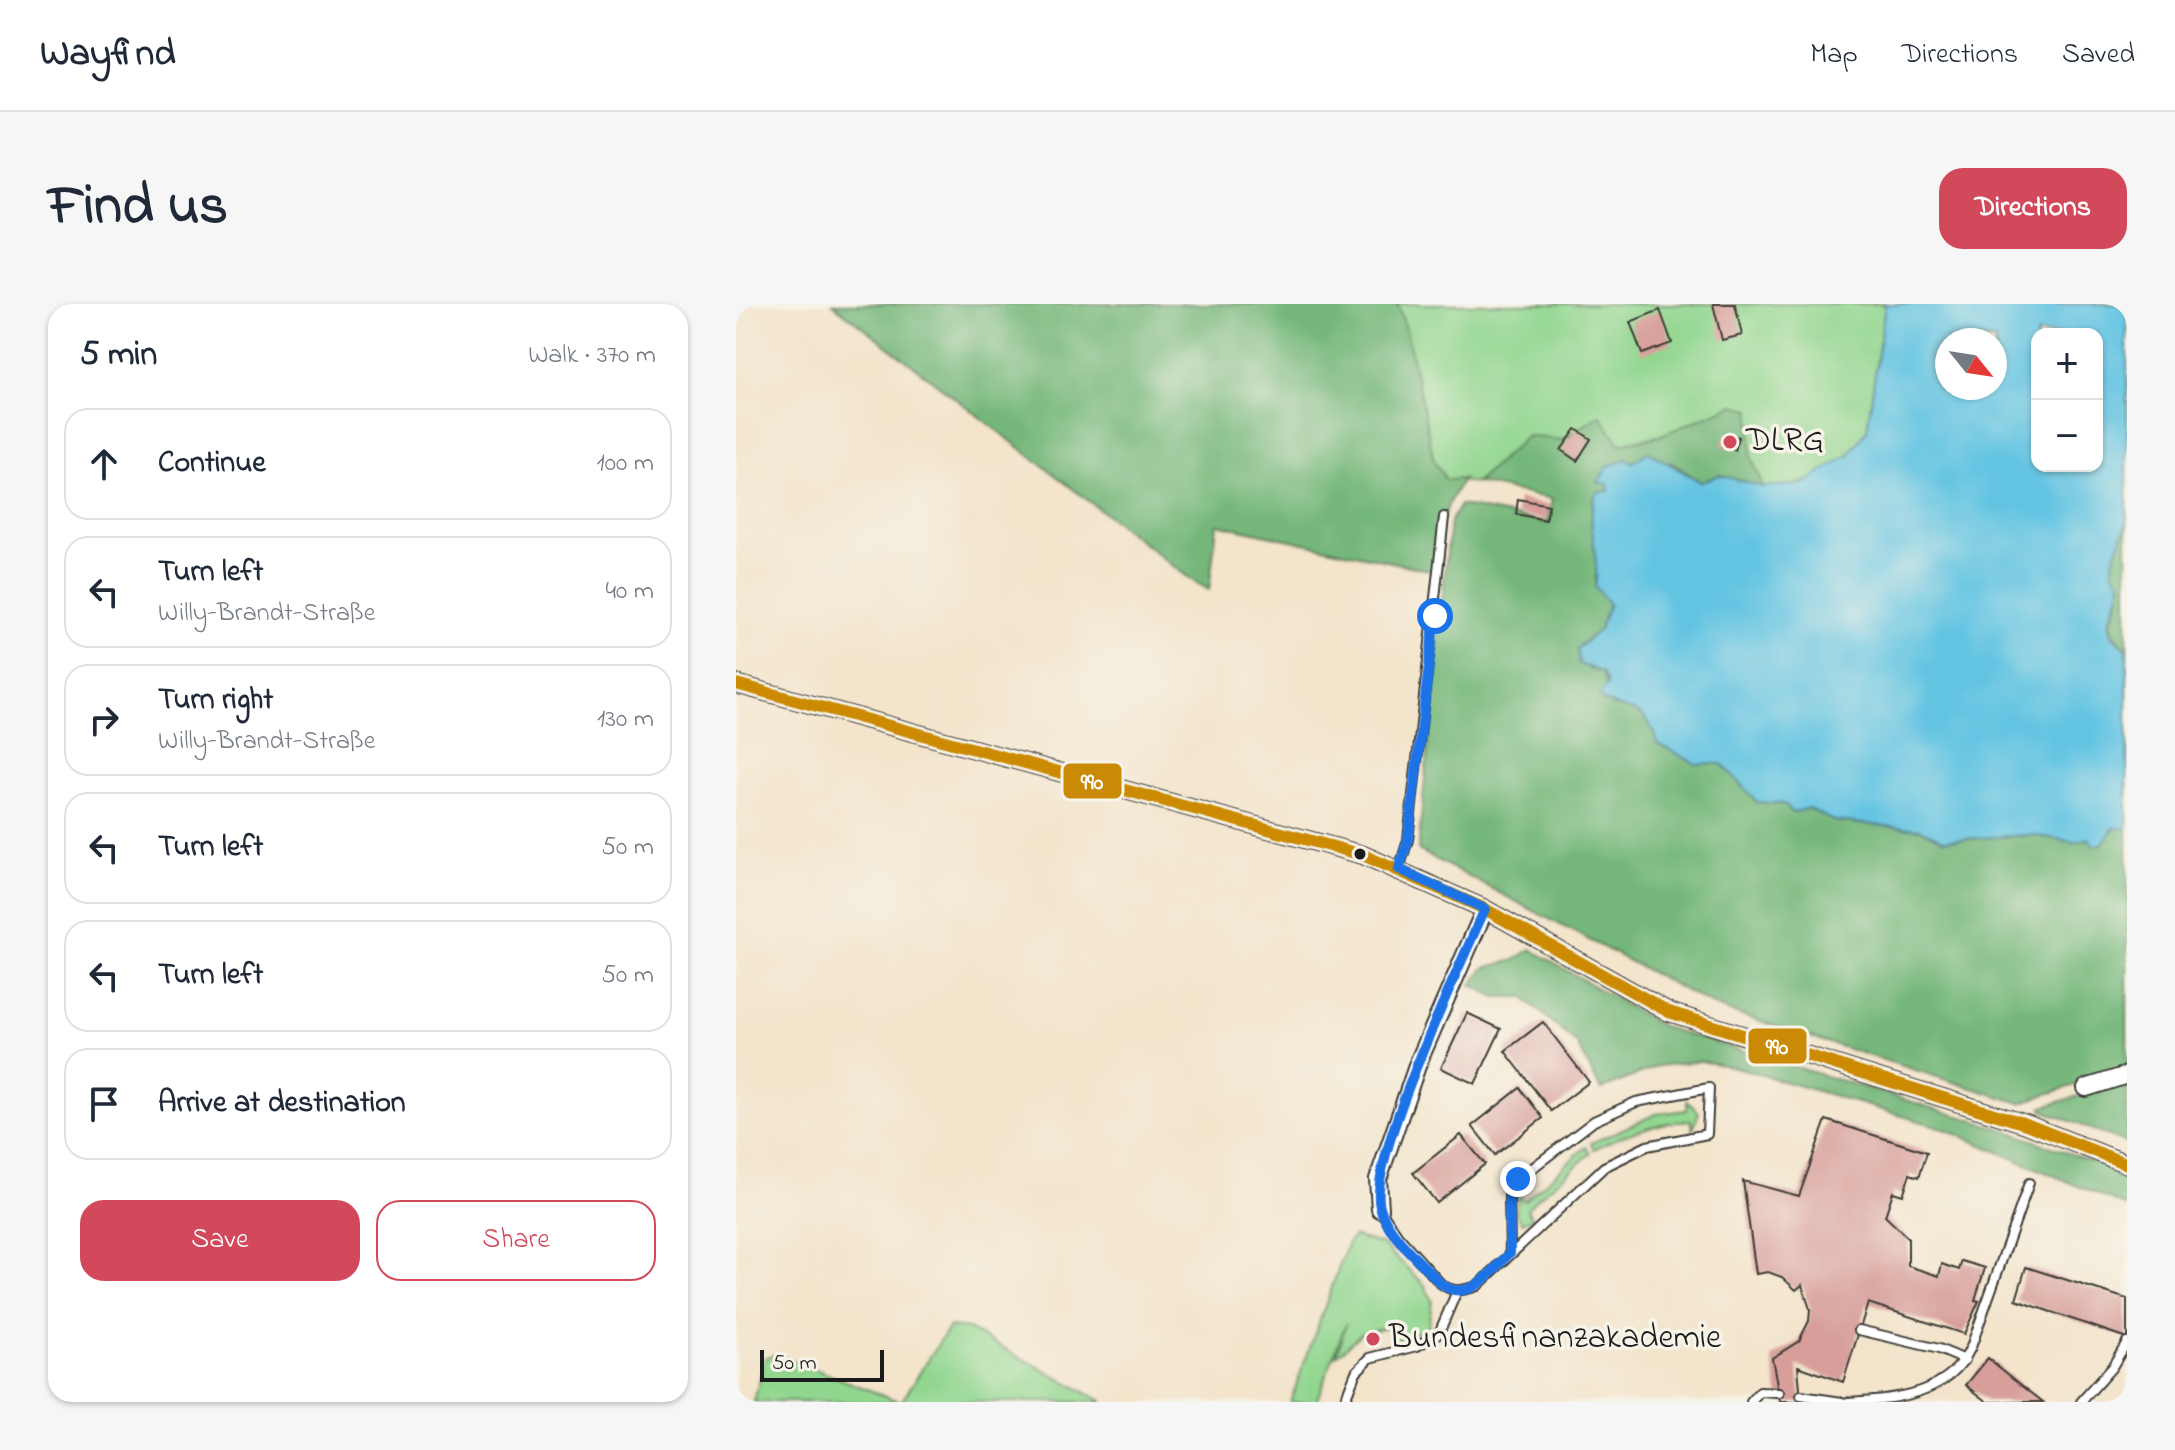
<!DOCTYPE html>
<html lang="en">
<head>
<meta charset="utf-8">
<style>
	body { margin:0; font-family:"Indie Flower",sans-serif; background:#f6f6f7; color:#1f2937 }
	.controls { position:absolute; right:24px; top:24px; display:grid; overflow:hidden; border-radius:16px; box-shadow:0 2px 6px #0004 }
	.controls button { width:72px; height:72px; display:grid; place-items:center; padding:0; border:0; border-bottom:2px solid #e0e1e3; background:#fff; color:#1f2937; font:40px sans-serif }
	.compass { position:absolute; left:1199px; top:24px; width:72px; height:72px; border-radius:50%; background:#fff; box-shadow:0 2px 6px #0004; rotate:120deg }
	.scale { position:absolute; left:24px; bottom:20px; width:124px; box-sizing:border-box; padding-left:8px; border:4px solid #1c1c1c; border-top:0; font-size:22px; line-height:28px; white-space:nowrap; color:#1c1c1c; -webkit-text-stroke:6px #f7f3e8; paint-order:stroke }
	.stop { position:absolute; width:24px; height:24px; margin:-18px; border:6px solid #1a73e8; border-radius:50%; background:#fff }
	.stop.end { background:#1a73e8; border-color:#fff; box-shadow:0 2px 8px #0008 }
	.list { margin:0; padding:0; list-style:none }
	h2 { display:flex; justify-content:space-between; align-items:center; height:104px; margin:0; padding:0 32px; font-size:34px }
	h2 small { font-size:26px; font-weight:400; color:#747a83 }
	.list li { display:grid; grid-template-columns:52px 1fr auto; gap:24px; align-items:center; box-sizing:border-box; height:112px; margin:0 16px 16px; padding:0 16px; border:2px solid #e0e1e3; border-radius:24px }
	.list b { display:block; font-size:30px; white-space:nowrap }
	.list p { margin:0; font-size:26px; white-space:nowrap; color:#747a83 }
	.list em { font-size:26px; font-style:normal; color:#747a83 }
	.actions { display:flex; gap:16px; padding:24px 32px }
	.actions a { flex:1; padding:18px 0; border:2px solid #d1495b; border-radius:24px; text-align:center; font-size:28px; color:#d1495b }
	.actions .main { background:#d1495b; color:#fff }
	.icon { flex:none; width:44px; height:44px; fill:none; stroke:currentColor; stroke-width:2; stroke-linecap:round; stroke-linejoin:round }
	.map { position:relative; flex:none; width:1391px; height:1098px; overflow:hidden; border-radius:24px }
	header { display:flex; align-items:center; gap:48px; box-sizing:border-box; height:112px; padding:0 40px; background:#fff; border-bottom:2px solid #e0e1e3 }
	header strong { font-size:38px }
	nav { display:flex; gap:44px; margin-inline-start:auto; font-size:28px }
	.intro { display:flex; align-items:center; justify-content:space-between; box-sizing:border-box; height:192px; padding:0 48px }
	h1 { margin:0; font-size:56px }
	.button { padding:20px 36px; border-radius:24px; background:#d1495b; color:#fff; font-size:28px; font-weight:700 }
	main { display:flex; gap:48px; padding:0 48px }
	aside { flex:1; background:#fff; border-radius:24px; box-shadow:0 2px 6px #0004 }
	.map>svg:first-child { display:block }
	.green { fill:#91d68f; stroke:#567956; stroke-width:2 }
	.forest { fill:#74b77a; stroke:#486a4b; stroke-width:2 }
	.water { fill:#64c4e2; stroke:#40707f; stroke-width:2; fill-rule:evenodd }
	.building { fill:#d79e9a }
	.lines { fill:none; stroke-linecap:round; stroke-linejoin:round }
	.lane-casing { stroke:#3c3a36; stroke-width:12 }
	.street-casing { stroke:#3c3a36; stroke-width:20 }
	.lane { stroke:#fff; stroke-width:8 }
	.street { stroke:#fff; stroke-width:16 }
	.bus-1-casing { stroke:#f7f3e8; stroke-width:18 }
	.bus-1 { stroke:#cb8a06; stroke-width:12 }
	.route { stroke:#1a73e8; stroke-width:10 }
	.poi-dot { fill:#d1495b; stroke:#f7f3e8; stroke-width:3 }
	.bus-dot { fill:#1c1c1c; stroke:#f7f3e8; stroke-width:3 }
	.labels { text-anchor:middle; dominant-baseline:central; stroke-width:7; stroke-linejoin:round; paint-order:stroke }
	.poi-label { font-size:34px; fill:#1c1c1c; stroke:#f7f3e8; text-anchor:start }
	.line-badge { stroke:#f7f3e8; stroke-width:3 }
	.badge-label { font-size:22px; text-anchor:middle; font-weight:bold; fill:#fff }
</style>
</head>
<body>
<header>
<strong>Wayfind</strong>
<nav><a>Map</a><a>Directions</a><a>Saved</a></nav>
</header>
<div class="intro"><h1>Find us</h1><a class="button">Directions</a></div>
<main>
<aside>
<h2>5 min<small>Walk · 370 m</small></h2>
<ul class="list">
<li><svg class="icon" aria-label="ahead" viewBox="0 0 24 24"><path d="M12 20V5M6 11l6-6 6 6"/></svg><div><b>Continue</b></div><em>100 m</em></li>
<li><svg class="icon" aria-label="left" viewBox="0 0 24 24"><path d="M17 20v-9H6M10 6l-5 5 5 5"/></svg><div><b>Turn left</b><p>Willy-Brandt-Straße</p></div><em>40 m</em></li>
<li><svg class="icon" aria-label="right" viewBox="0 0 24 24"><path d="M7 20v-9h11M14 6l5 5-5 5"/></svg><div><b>Turn right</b><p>Willy-Brandt-Straße</p></div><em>130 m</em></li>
<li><svg class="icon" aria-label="left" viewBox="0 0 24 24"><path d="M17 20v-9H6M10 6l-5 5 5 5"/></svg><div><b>Turn left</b></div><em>50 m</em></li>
<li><svg class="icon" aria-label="left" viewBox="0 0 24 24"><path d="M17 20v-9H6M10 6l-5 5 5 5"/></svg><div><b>Turn left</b></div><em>50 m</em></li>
<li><svg class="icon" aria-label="arrive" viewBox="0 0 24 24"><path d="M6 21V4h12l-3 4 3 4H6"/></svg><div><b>Arrive at destination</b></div></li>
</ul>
<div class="actions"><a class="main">Save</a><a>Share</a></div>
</aside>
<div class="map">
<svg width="1391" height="1098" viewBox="0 0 1391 1098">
	<rect width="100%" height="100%" fill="#f7f3e8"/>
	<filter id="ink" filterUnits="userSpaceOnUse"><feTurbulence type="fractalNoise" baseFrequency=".0125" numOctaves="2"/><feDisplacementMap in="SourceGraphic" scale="16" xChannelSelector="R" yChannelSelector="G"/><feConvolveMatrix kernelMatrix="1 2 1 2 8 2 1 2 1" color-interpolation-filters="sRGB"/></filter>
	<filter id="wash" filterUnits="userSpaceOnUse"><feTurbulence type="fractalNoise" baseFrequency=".006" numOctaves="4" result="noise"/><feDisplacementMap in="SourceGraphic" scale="32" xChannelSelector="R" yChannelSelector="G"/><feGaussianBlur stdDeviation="1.8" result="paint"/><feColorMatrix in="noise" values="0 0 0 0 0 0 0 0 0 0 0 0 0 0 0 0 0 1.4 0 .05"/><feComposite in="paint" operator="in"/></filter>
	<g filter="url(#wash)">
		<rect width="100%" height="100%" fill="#f3e4cb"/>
		<path class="green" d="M661,0H1149L1131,126C1113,161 1067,187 1027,183L1015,152V105L998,102L923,132L884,140L864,112L826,136L791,132L740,179L710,176L698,157L670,25Z
			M951,797L963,808L957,826L955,816C919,819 890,829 858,845L855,839L920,810L951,806Z
			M850,843L855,849L799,896L791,905L797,914L786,918L780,909L782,892L789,896Z
			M618,932L647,941L689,981L696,997L692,1023L657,1038L651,1023L625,1029L600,1052L610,1019L580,1098H554L612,939Z
			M213,1023L232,1025L367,1098H18L29,1054L39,1050L165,1098Z"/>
		<path class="forest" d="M97,0H661L670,25L698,157L710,176L727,175C706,205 701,231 697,267L481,220L473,286L454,275Z
			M998,101L1015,105V152L1027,183L983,171L965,178L936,159L897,158L890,155L872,180L873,188L869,189L857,228L862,242L859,283L873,300L863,326L844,341L853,365L866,368L877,402L898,404L986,460L1021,498L1048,500L1057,509L1072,504L1097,517L1185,525L1208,536L1296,531L1340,538L1354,534L1366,540L1378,524H1391V764L1284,799L982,704L682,546L714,217L724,201L811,219L816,195L740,179L791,132L826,136L864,111L884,140L923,132Z
			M1391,219V346C1362,316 1381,317 1385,284C1386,276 1380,275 1377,268C1372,253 1385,232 1391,219Z
			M795,645L927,723L1263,824L1391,870V903L1204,823L999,763L963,757L922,762L865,786L841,740L787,693H759L736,681L748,664L779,656Z
			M1391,776V839L1306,806L1307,803Z"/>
		<path class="water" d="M1149,0H1391V219L1377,256V267L1384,276L1385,286L1373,318L1376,331L1391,346V524H1378L1366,540L1357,541L1353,534L1340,538L1296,531L1208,536L1185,525L1097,517L1072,504L1057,509L1048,500L1021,498L986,460H960L921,439C909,398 897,412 866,396L864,390L872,380L866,368L843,360L841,345L863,326L873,300L859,283C865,253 847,216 861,188L873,187L872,180L862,179L871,163L890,155L897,158L912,148L965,178L983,171L1027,183L1067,180L1113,151L1131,126ZM1301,30H1361V162H1301ZM1211,36H1259V84H1211Z"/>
		<g id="blocks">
			<path class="building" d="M977,0H999L1006,31L986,36Z
				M924,6L936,39L906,50L894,18Z
				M840,125L855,135L841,157L825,146Z
				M989,129L1003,133L999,146L986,142Z
				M782,195L813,201L810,216L780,210Z
				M731,709L765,725L739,780L705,764Z
				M807,718L853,778L815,807L769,747Z
				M784,784L807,814L759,851L736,822Z
				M1090,816L1191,848L1183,873L1174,870L1167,891L1157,888L1149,912L1172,934V962L1203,972L1206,960L1223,966L1226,957L1249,964L1239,996L1243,997L1228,1030L1132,999L1107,1078L1062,1062L1065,1098H1044L1036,1054L1063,1037L1073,1017L1074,1005L1066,981L1060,986L1046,973L1032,968L1020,970L1007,877L1063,892Z
				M725,831L749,860L701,899L677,869Z
				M1290,963L1391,995V1034L1280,996Z
				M1252,1054L1284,1080L1307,1098H1252L1230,1081Z"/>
		</g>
	</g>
	<g filter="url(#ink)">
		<use href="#blocks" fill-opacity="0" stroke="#3c3a36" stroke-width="2"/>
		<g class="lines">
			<g class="lane-casing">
				<path id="lane" d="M663,565L672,536L708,213
					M644,905L662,932L704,979C716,989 727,987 741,982L868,863L911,842L971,830L973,784L900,798L858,817L782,875L773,892L774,949
					M1123,1026L1203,1045L1229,1056
					M1065,1092L1106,1098
					M608,1098L620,1068L634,1054L681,1042L703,1029L721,987
					M1015,1098L1024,1088L1043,1089
					M1112,1098C1159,1095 1213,1091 1235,1043L1293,879
					M1345,1098L1376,1063L1391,1038"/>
			</g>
			<g class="street-casing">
				<path id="street" d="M0,380L627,551L749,605L933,708L1290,820L1391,860
					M1350,784L1391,771
					M644,905L642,875L682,759L749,605"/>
			</g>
			<use href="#lane" class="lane"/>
			<use href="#street" class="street"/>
			<g class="bus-1-casing">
				<path id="bus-1" d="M0,380L627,551L749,605L933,708L1290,820L1391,860"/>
			</g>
			<use href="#bus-1" class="bus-1"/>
		</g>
	</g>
	<g class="lines" filter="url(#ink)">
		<path class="route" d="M699,312L672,536L663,565L749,605C726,657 631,857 644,903C651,931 685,958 704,979C732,1002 756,967 774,949L773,892L782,875"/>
	</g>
	<g class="poi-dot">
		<circle cx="994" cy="138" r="8"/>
		<circle cx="637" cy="1035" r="8"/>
	</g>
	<circle class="bus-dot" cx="624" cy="550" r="7"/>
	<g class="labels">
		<g class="poi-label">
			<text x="1010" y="138">DLRG</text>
			<text x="653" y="1035">Bundesfinanzakademie</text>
		</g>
	</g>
	<g class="line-badge">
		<rect x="326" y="458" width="61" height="38" rx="8" fill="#cb8a06"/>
		<rect x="1011" y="723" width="61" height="38" rx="8" fill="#cb8a06"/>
	</g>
	<g class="badge-label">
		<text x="356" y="485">990</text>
		<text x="1041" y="750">990</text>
	</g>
</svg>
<div class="controls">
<button>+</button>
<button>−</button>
</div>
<svg class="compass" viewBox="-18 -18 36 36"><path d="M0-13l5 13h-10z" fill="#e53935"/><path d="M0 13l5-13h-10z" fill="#747a83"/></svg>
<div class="scale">50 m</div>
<div class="stop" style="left:699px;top:312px"></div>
<div class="stop end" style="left:782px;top:875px"></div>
</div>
</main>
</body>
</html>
